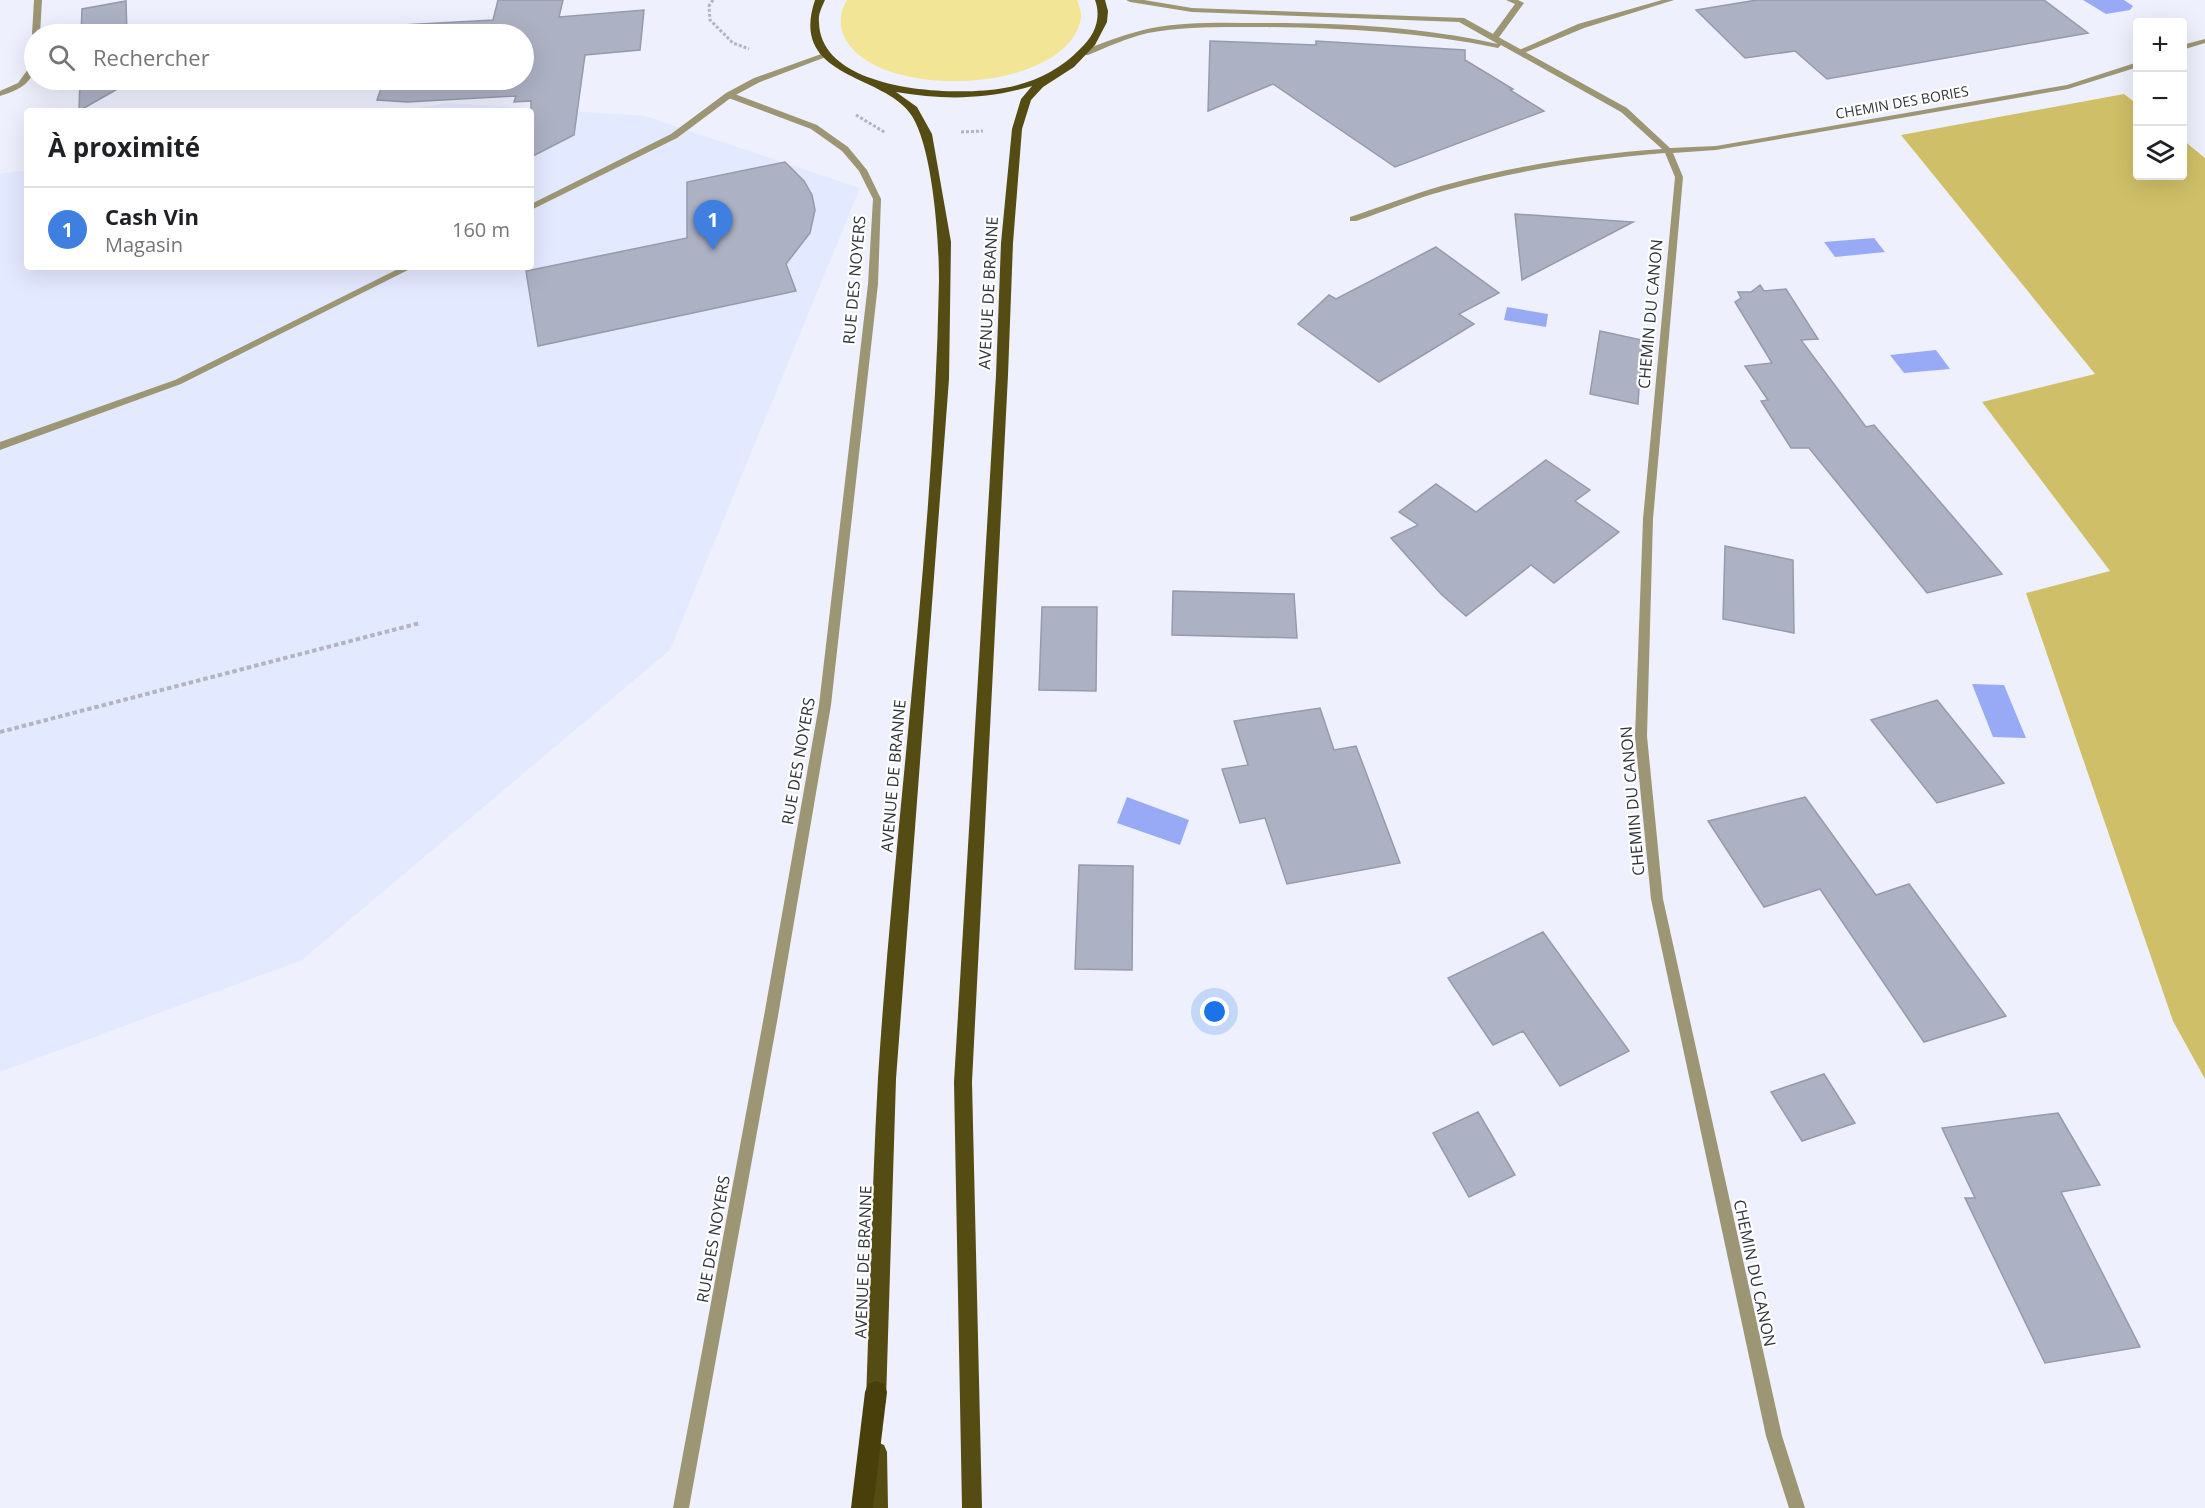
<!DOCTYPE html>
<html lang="fr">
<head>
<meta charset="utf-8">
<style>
	body { margin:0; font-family:"Open Sans",sans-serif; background:#f6f6f6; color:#202124 }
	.controls { position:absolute; right:18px; top:18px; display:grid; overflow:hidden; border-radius:6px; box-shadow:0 6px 24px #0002 }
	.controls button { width:54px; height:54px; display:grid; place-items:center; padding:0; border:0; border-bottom:2px solid #e0e0e0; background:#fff; color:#202124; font:30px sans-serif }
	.you { position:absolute; left:1215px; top:1012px; width:21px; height:21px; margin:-15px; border:4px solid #fff; border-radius:50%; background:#1a73e8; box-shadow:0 0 0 9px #1a73e833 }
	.badge { display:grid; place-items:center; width:39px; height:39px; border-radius:50%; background:#786800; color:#fff; font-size:20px; font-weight:700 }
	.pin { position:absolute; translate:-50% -50px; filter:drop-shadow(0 2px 3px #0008) }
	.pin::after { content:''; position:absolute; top:32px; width:21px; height:18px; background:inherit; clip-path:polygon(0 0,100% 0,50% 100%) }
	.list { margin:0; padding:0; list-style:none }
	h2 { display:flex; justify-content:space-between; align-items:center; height:78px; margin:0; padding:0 24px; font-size:26px }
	h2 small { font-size:20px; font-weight:400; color:#757577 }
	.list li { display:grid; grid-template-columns:39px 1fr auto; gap:18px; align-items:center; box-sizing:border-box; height:84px; padding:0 24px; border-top:2px solid #e0e0e0 }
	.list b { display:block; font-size:22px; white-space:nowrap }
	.list p { margin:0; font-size:20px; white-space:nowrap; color:#757577 }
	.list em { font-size:20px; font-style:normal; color:#757577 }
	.icon { flex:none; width:33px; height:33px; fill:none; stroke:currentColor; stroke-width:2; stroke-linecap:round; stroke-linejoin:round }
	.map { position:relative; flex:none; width:2205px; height:1508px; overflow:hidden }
	.search { position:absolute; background:#fff; box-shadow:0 6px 24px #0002; left:24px; top:24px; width:510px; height:66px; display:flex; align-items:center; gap:15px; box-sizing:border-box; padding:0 21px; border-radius:33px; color:#757577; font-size:22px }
	.panel { position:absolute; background:#fff; box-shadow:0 6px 24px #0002; left:24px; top:108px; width:510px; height:162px; border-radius:6px }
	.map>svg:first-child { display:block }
	.built { fill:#e3e9ff }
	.green { fill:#f3e596 }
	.forest { fill:#cfbf68 }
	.water { fill:#98aaf5 }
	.building { fill:#acb1c4; stroke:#959aac; stroke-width:1.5 }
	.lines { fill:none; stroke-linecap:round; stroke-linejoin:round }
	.path-far1 { stroke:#b2b5bf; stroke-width:3; stroke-dasharray:3 2; stroke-linecap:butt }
	.path { stroke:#b2b5bf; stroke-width:4; stroke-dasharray:4.5 3; stroke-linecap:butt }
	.service { fill:#9d9674; fill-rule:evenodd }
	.minor { fill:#9d9674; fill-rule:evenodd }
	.tertiary { fill:#9d9674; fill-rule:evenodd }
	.primary { fill:#554c14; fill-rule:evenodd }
	.trunk { fill:#483f0a; fill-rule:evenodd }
	.labels { text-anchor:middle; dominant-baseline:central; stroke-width:4.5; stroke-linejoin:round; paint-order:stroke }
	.far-street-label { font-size:14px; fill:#30333a; stroke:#fff }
	.street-label { font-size:16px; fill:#30333a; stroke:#fff }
</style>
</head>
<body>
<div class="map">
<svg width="2205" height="1508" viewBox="0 0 2205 1508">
	<rect width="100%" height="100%" fill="#eef1fd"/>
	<path class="built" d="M448,103L645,116L860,188L670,650L302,960L0,1072V174L27,170V267H531V111H397Z"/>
	<path class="green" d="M847,0H1077C1079,5 1082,13 1081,18C1068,95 870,103 843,34C839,23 840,11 847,0Z"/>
	<path class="forest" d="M2124,94L2137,104L2138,176H2182L2183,140L2205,158V1079L2173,1021L2026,593L2110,571L1982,402L2095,374L1901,135Z"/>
	<path class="water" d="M2083,0H2124L2133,6L2130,10L2106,14Z
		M1874,238L1885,252L1835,257L1824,242Z
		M1507,307L1548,314L1546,327L1504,320Z
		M1936,350L1950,369L1904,373L1890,355Z
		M1972,684L2004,685L2026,738L1993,737Z
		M1127,797L1189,820L1180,845L1117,823Z"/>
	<path class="building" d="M498,0H563L559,17L644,10L640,50L585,55L574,135L531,157V101L514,102L516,96L407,102L377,100L384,80H524V34H399L402,25L493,20Z
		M1757,0H2044L2088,33L1827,79L1795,51L1745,58L1696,10Z
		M126,1L127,34H81L82,9Z
		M1210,41L1316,45V41L1465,50V60L1513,89L1510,90L1544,111L1395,167L1273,84L1208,111Z
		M80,80H128V83L79,111Z
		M785,162L804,181L812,195L815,210L810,233L786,264L796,291L538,346L526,271L687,238V182Z
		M1515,214L1633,222L1522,280Z
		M1436,247L1499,293L1459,314L1474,324L1379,382L1298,324L1329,295L1336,299Z
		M1760,285L1764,291L1786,289L1818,339L1801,340L1866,427L1874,425L2002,574L1927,593L1809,448H1791L1761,401L1768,400L1745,366L1772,363L1735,302L1741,298L1738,292H1751Z
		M1600,331L1642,340L1638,404L1590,394Z
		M1546,460L1590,490L1575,501L1619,532L1554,583L1531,565L1466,616L1441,594L1391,538L1418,525L1399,512L1436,484L1476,512Z
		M1725,546L1793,560L1794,633L1723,619Z
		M1173,591L1294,594L1297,638L1172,635Z
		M1042,607H1097L1096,691L1039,690Z
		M1937,700L2004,783L1937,803L1871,720Z
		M1320,708L1334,750L1356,746L1400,863L1287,884L1265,818L1240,823L1222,769L1248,765L1234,721Z
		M1805,797L1876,895L1909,884L2006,1016L1924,1042L1820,889L1764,907L1708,821Z
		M1079,865L1133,866L1132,970L1075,969Z
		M1543,932L1629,1051L1560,1086L1523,1031L1493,1045L1448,978Z
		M1824,1074L1855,1123L1802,1141L1771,1092Z
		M1478,1112L1515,1175L1469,1197L1433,1133Z
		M2058,1113L2100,1185L2061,1192L2140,1347L2045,1363L1965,1198H1975L1942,1128Z"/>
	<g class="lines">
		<path class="path-far1" d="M713,0L709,6L710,20L733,43L749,49
			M856,115L886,133
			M961,132L983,131"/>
		<path class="path" d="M0,732L420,623"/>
		<path class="service" d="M1506,0H1518L1524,3L1497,40H1491L1490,38L1515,4Z
			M1662,0H1674L1584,28L1524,53L1517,51L1578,24Z"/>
		<path class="minor" d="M34,0H42L40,34L34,36L32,34Z
			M1126,0H1144L1192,8L1464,18L1627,108L1670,148L1716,146L2067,85L2138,62V67L2068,89L1716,150L1673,153L1683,177L1653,519L1647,736L1663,899L1782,1436L1805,1508H1789L1766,1436L1651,899L1635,736L1643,519L1675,177L1665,153C1592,159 1518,170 1447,190C1416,198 1386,211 1356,221H1350V217C1380,207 1410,195 1441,186C1513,166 1588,154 1662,149L1621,112L1501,45L1498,48C1420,32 1341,28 1262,27C1224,27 1185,26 1148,33C1127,38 1107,47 1088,55H1082V51C1105,42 1128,33 1152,28C1189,21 1228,23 1266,23C1344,23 1422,27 1498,44L1459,22L1192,12L1130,2Z
			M2205,39V43L2182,50V45Z
			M31,65H34C34,84 16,91 0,96V91L18,83Z
			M726,93H732L817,125L848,147L867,170L881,199L878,284L831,705L778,1016L689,1508H673L764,1016L819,705L868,284L873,199L859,171L842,151L811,129L726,97Z"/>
		<path class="tertiary" d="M824,53L831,55L760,82L732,97L677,138L531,210V204L671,134L726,93L754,78Z
			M402,267H414L181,384L0,450V442L175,380Z"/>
		<path class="primary" d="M815,0H825C822,7 818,14 819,22C820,92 955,97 1004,88C1033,83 1060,70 1080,49C1094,36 1102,19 1095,0H1105L1108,11L1107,22L1095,45L1074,67L1043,87L1031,100L1022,129L1013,243L1008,375L972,1082L982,1508H962L954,1082L996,375L1001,243L1012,129L1021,99L1032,86C986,100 943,100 896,92L917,107L932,134L951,242L949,379L896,1079L886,1401L883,1408L876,1411L869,1408L866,1401C870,1294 872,1186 878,1078C895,812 934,547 939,281C939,240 933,150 912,116C885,73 788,80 815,0Z
			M877,1442L884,1445L887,1452L888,1508H868L867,1452L870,1445Z"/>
		<path class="trunk" d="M876,1381L884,1384L887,1392L873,1508H851L865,1392L868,1384Z"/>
	</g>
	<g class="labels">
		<g class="far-street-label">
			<text transform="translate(1902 102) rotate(-10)">CHEMIN DES BORIES</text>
		</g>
		<g class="street-label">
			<text transform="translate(854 280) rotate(-85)">RUE DES NOYERS</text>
			<text transform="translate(988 293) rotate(-87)">AVENUE DE BRANNE</text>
			<text transform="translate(1650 314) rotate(-85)">CHEMIN DU CANON</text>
			<text transform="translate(798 761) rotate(-80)">RUE DES NOYERS</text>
			<text transform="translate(893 776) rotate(-85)">AVENUE DE BRANNE</text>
			<text transform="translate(1632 801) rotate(-95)">CHEMIN DU CANON</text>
			<text transform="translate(713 1239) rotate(-80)">RUE DES NOYERS</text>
			<text transform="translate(863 1262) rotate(-88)">AVENUE DE BRANNE</text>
			<text transform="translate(1755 1273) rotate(78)">CHEMIN DU CANON</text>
		</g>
	</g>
</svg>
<div class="controls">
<button>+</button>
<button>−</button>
<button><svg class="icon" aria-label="layers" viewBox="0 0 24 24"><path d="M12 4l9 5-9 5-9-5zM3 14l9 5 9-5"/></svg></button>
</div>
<div class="you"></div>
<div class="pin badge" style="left:713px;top:250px;background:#3f7fe0">1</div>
<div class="search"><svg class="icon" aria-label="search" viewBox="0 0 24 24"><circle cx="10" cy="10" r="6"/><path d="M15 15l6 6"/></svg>Rechercher</div>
<section class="panel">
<h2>À proximité<small></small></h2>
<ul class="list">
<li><span class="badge" style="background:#3f7fe0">1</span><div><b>Cash Vin</b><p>Magasin</p></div><em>160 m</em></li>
</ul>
</section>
</div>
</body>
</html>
